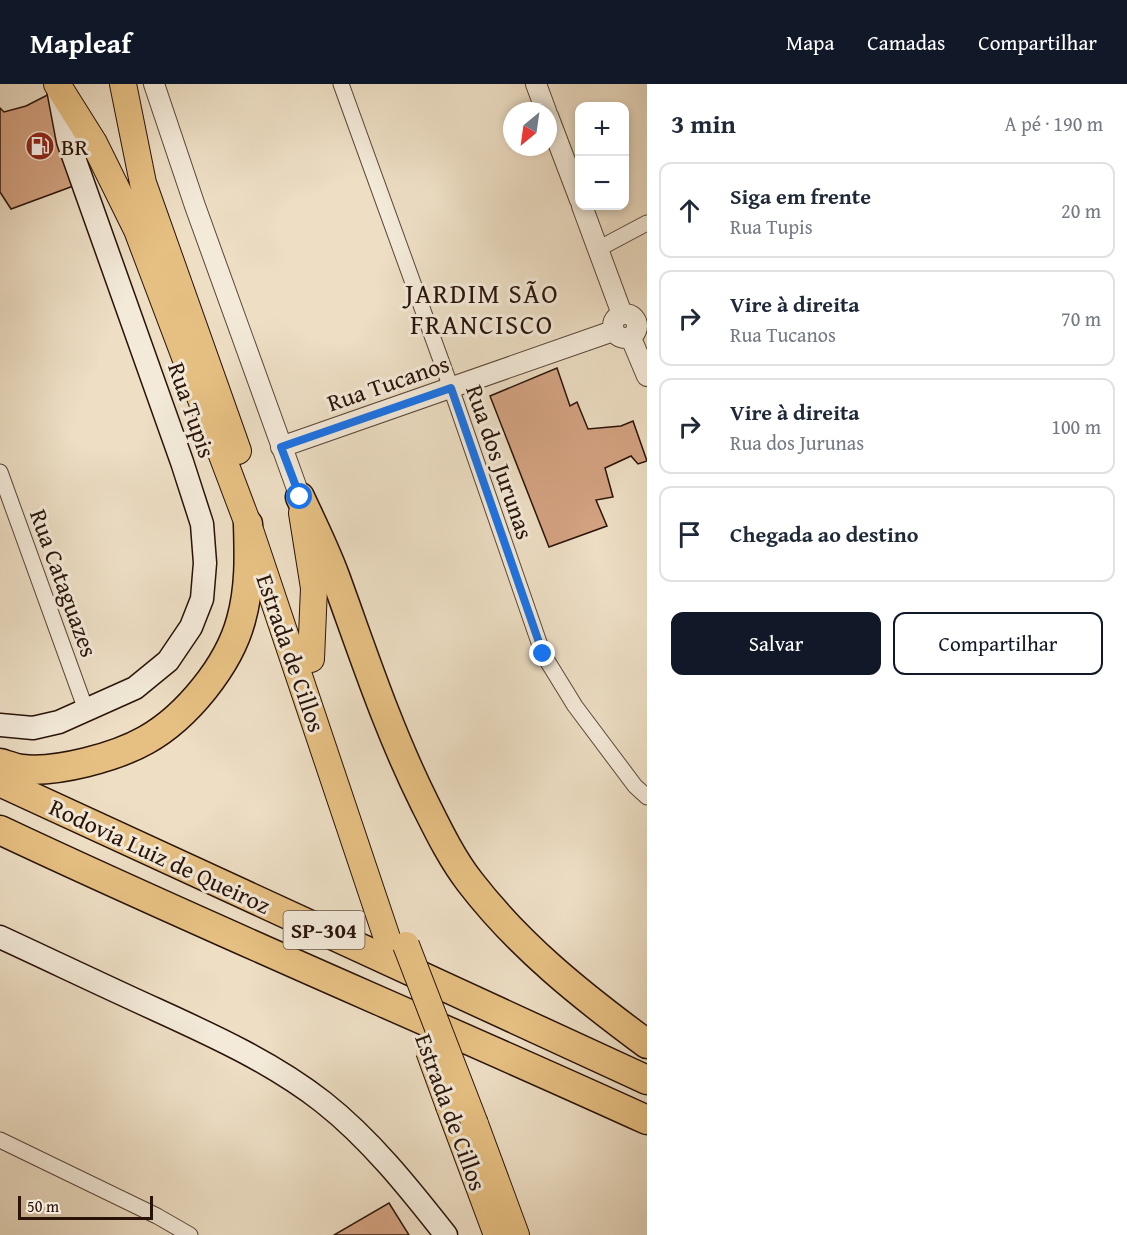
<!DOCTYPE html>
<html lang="pt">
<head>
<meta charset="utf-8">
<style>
	body { margin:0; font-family:"Gentium Book Plus",serif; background:#f6f6f7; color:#1f2937 }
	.controls { position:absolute; right:18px; top:18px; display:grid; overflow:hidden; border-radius:12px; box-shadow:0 3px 9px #0003 }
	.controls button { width:54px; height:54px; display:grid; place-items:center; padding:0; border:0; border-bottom:2px solid #e0e1e3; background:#fff; color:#1f2937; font:30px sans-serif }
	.compass { position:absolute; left:503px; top:18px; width:54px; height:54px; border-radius:50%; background:#fff; box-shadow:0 3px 9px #0003; rotate:209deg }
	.scale { position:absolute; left:18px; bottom:15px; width:135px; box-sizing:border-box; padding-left:6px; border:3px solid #291309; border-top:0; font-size:16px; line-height:21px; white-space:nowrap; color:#291309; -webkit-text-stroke:4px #f3ead9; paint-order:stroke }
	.stop { position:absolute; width:18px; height:18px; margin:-14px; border:4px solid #1a73e8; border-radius:50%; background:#fff }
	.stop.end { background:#1a73e8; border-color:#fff; box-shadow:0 2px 6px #0008 }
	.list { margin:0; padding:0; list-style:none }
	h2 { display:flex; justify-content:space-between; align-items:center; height:78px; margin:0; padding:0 24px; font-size:26px }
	h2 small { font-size:20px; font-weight:400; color:#747a83 }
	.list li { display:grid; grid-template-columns:39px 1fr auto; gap:18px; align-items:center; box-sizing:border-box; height:96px; margin:0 12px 12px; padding:0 12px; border:2px solid #e0e1e3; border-radius:12px }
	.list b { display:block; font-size:22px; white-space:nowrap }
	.list p { margin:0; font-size:20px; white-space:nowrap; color:#747a83 }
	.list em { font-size:20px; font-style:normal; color:#747a83 }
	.actions { display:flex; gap:12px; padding:18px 24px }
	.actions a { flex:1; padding:14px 0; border:2px solid #111827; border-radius:12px; text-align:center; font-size:21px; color:#111827 }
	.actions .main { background:#111827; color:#fff }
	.icon { flex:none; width:33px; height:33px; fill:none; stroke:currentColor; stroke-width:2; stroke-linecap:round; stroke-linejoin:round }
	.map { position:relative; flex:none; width:647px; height:1151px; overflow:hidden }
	header { display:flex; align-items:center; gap:36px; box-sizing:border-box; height:84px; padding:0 30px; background:#111827; color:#fff }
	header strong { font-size:28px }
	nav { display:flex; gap:33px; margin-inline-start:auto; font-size:21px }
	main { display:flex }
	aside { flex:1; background:#fff }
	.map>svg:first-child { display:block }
	.building { fill:#d4a382; stroke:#291309; stroke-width:1.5 }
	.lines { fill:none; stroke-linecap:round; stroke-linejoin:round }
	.minor-casing { stroke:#5a4638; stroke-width:17 }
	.tertiary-casing { stroke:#5a4638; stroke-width:22 }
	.secondary-casing { stroke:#291309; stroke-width:25 }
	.primary-casing { stroke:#291309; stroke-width:28 }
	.motorway-casing { stroke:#291309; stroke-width:31 }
	.minor { stroke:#f3ead9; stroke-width:15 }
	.tertiary { stroke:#f3ead9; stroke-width:20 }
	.secondary { stroke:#f3ead9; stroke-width:22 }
	.primary { stroke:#e6bf82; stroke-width:26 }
	.motorway { stroke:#e6bf82; stroke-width:28 }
	.primary-bridge-casing { stroke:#291309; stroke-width:28; stroke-linecap:butt }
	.primary-bridge { stroke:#e6bf82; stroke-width:26 }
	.route { stroke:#1a73e8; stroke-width:8 }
	.labels { text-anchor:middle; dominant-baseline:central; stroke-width:6; stroke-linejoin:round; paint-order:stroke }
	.shield { fill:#f3ead9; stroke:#665447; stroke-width:1.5 }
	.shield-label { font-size:22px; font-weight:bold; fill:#291309 }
	.poi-label { font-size:24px; fill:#291309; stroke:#f3ead9; text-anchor:start }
	.street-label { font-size:24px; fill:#291309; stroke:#f3ead9 }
	.quarter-label { font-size:27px; letter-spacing:1.5px; fill:#291309; stroke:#f3ead9 }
</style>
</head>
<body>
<header>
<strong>Mapleaf</strong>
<nav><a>Mapa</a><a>Camadas</a><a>Compartilhar</a></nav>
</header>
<main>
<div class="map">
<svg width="647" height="1151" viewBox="0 0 647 1151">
	<rect width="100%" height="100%" fill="#eddec4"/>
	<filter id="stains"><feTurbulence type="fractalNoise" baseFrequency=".00333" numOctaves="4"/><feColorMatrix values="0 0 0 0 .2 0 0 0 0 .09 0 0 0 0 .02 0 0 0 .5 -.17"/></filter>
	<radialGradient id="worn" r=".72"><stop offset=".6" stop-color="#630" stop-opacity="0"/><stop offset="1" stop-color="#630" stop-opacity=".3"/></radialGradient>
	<path class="building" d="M69,0L87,97L11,125L0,108V24L4,28L26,22Z
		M557,284L570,322L577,318L588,345L621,342L633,337L647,377L638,380L631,372L605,384L613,413L596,416L607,442L549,463L490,312Z
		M389,1119L409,1151H334Z"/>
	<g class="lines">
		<g class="minor-casing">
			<path id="minor" d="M341,0L451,304L543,570L575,622L635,702L647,713
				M598,165L647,139
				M0,388L86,626
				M0,1056L157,1132L190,1151"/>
		</g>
		<g class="tertiary-casing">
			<path id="tertiary" d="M154,0L195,122L300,413
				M536,0L546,27
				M548,32L580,116
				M582,122L622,230
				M613 242a12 12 0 1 1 24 0a12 12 0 1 1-24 0Z
				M631,254L647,292
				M281,363L613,247"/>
		</g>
		<g class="secondary-casing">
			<path id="secondary" d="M0,641L33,644L59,638L135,604L168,577L191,543L202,515L205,479L202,440L182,378L68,57L58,4
				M0,853C52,877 104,902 157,926C214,952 273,979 323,1018C370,1055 409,1104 446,1151"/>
		</g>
		<g class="primary-casing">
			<path id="primary" d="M57,0L94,59L137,146L248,440L388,857
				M123,0L143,99L238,367
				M302,429L314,504L311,575
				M449,1022L497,1151
				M475,1040L516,1151"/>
		</g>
		<g class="motorway-casing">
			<path id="motorway" d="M300,413C312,439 325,465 335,492C363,569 388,646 425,720C438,746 452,775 470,798C520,863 582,912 647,960
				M0,679C7,681 15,684 22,685C57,689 116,673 146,656C187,633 229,581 241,536C250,504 249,472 248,440
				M0,698L647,996
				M0,746C214,847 432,938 647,1036"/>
		</g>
		<use href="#minor" class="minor"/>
		<use href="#tertiary" class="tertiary"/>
		<use href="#secondary" class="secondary"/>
		<use href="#primary" class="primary"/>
		<use href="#motorway" class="motorway"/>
		<g class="primary-bridge-casing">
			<path id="primary-bridge" d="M406,861L475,1040
				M429,967L449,1022"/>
		</g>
		<use href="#primary-bridge" class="primary-bridge"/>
	</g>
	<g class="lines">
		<path class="route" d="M300,413L281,363L451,304L543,570"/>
	</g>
	<defs>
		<g id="fuel-disc" transform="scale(1.5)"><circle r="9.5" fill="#8f2418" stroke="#f3ead9"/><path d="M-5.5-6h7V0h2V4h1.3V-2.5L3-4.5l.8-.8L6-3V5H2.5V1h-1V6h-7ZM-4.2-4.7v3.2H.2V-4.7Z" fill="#fff"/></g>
	</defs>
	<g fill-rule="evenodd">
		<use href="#fuel-disc" x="40" y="62"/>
	</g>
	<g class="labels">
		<rect class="shield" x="283.5" y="827" width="81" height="38" rx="4.5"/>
		<g class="shield-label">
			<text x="324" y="846">SP-304</text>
		</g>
		<g class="poi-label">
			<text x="61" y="62">BR</text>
		</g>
		<g class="street-label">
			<text transform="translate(388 299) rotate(-19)">Rua Tucanos</text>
			<text transform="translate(192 326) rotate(71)">Rua Tupis</text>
			<text transform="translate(500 378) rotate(71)">Rua dos Jurunas</text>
			<text transform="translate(64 499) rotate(70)">Rua Cataguazes</text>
			<text transform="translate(291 569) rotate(71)">Estrada de Cillos</text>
			<text transform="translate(160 772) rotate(25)">Rodovia Luiz de Queiroz</text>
			<text transform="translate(451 1028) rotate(70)">Estrada de Cillos</text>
		</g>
		<g class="quarter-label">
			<text x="482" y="209">JARDIM SÃO<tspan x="482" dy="31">FRANCISCO</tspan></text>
		</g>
	</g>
	<rect width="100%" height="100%" filter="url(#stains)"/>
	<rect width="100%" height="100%" fill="url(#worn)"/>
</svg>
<div class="controls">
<button>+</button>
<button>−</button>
</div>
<svg class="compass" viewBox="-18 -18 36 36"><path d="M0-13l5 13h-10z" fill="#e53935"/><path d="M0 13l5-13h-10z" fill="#747a83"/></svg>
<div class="scale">50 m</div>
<div class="stop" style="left:300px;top:413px"></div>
<div class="stop end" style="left:543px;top:570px"></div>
</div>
<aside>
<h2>3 min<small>A pé · 190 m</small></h2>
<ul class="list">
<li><svg class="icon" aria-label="ahead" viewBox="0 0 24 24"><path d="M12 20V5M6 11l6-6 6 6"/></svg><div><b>Siga em frente</b><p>Rua Tupis</p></div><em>20 m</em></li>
<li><svg class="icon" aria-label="right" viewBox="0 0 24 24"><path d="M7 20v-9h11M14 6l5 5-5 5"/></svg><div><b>Vire à direita</b><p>Rua Tucanos</p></div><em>70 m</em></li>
<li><svg class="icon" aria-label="right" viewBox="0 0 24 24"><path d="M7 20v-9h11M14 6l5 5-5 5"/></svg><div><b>Vire à direita</b><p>Rua dos Jurunas</p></div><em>100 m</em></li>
<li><svg class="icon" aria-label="arrive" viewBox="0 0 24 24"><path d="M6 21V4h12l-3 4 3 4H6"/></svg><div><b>Chegada ao destino</b></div></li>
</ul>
<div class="actions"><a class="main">Salvar</a><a>Compartilhar</a></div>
</aside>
</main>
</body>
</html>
